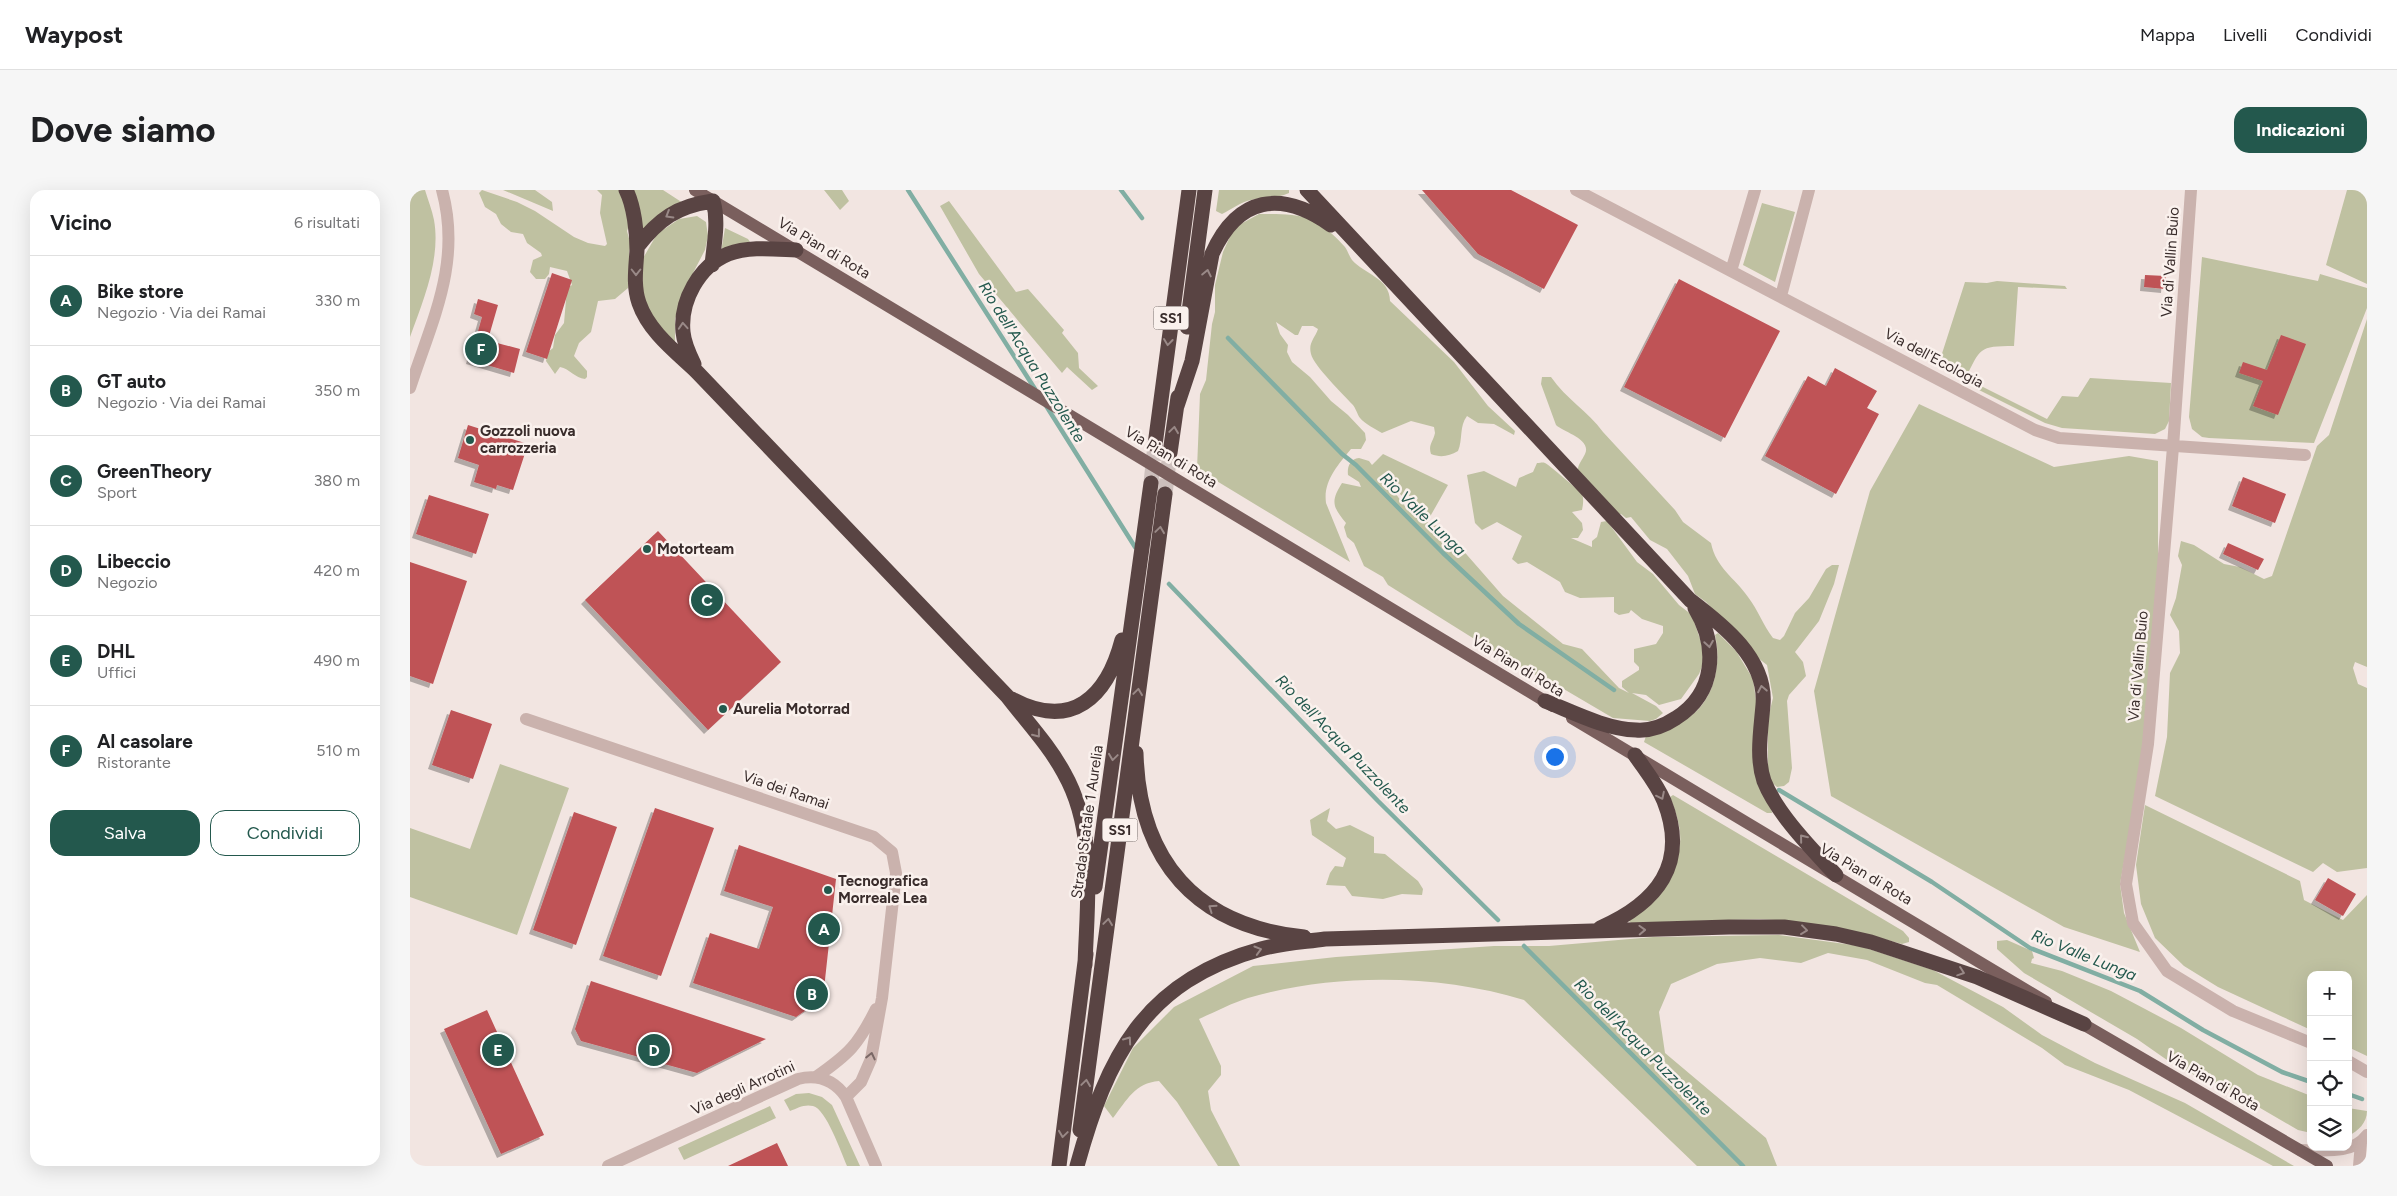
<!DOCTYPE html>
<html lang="it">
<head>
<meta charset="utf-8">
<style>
	body { margin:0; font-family:Figtree,sans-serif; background:#f6f6f6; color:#202124 }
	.controls { position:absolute; right:15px; bottom:15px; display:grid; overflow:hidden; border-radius:10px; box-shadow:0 5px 20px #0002 }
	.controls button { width:45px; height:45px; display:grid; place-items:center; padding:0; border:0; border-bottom:1px solid #e0e0e0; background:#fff; color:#202124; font:25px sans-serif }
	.you { position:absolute; left:1144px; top:566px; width:18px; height:18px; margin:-12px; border:4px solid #fff; border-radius:50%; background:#1a73e8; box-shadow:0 0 0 8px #1a73e833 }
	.badge { display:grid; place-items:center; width:32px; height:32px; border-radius:50%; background:#23584d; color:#fff; font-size:16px; font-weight:700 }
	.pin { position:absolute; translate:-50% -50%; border:2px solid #fff; box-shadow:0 1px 5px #0006 }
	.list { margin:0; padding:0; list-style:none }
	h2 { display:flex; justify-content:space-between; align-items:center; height:65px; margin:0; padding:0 20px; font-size:21px }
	h2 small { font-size:16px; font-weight:400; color:#757577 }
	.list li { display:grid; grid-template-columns:32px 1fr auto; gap:15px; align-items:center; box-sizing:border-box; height:90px; padding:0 20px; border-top:1px solid #e0e0e0 }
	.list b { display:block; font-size:19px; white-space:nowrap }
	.list p { margin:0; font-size:16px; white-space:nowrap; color:#757577 }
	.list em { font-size:16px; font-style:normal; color:#757577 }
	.actions { display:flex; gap:10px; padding:15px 20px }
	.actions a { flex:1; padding:11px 0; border:1px solid #23584d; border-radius:15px; text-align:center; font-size:18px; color:#23584d }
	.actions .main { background:#23584d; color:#fff }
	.icon { flex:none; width:28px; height:28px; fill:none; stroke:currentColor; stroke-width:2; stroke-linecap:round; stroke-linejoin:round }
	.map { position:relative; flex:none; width:1957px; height:976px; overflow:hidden; border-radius:15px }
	header { display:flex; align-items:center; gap:30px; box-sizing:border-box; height:70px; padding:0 25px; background:#fff; border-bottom:1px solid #e0e0e0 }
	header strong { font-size:24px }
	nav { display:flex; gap:28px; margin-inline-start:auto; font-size:18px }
	.intro { display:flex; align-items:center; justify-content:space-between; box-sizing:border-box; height:120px; padding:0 30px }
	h1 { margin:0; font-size:35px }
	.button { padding:12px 22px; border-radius:15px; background:#23584d; color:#fff; font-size:18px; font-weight:700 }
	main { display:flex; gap:30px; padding:0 30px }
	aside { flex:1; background:#fff; border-radius:15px; box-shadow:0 5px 20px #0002 }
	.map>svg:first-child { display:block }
	.green { fill:#bfc1a1; fill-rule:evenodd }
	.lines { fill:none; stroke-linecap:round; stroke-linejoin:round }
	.stream { stroke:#81aea3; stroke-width:4.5 }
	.building { fill:#bf5256; filter:url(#shadow) }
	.highway-tunnel { stroke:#cdc0bd; stroke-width:15; stroke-dasharray:15 8; stroke-linecap:butt }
	.minor { stroke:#cab2ad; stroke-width:12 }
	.major { stroke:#7a5f5d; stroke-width:12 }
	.highway { stroke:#594443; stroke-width:15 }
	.oneway { stroke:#998987 }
	.oneway2 { stroke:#7a6866 }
	.poi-dot { fill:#23584d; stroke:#faf1ed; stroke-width:2 }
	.labels { text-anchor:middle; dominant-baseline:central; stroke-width:5; stroke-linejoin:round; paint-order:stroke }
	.shield { fill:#faf1ed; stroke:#736765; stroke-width:1 }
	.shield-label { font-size:14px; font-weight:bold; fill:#392c2b }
	.street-label { font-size:15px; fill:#392c2b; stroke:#faf1ed }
	.poi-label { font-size:15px; font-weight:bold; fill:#392c2b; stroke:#faf1ed; text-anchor:start }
	.water-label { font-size:16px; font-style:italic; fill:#23584d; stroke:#faf1ed }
</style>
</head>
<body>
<header>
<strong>Waypost</strong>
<nav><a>Mappa</a><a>Livelli</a><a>Condividi</a></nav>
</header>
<div class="intro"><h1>Dove siamo</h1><a class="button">Indicazioni</a></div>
<main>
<aside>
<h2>Vicino<small>6 risultati</small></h2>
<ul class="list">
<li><span class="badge">A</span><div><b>Bike store</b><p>Negozio · Via dei Ramai</p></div><em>330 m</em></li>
<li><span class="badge">B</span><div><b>GT auto</b><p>Negozio · Via dei Ramai</p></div><em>350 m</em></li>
<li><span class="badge">C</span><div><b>GreenTheory</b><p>Sport</p></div><em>380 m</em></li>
<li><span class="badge">D</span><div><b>Libeccio</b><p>Negozio</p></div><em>420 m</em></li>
<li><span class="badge">E</span><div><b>DHL</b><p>Uffici</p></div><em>490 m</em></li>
<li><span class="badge">F</span><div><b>Al casolare</b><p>Ristorante</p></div><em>510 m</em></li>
</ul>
<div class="actions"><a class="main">Salva</a><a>Condividi</a></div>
</aside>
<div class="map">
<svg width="1957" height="976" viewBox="0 0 1957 976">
	<defs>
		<filter id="shadow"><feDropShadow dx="-4" dy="4" stdDeviation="0" flood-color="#0004"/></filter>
	</defs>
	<rect width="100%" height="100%" fill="#f2e5e1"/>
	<path class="green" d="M0,0H15C18,10 22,20 24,30C31,69 13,111 0,147Z
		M72,0L107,12L125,21L164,47L178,53L195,56L197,54L190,23L192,5L187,0H211L220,32L217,41L221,56L219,62L221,78L218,98L205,109L188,111L181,142L169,153L164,166L177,181V187L175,189C165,188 160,179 150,177L145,184L136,171L138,162L143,158L145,145L154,133L157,98L162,95L157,81L140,77L139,84L135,89H126L120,82L123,70L132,66L131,63L117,53L113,44L101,42L91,34L86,24L75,17L69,3Z
		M93,0H125L142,12L143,21Z
		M222,0H253L273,13L232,42Z
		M414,0H432L439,11L430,20Z
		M809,0H879V3C867,9 850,7 837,11C828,14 820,20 812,24L806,21Z
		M1937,0H1957V94L1916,75Z
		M539,11L606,102L618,99L654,140L652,143L668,163L669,178L688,196L682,200L657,177L652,183L569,84L530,16Z
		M1352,13L1385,22L1365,92L1333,75Z
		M849,24C865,24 887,23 902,30C914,35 926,47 935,57C938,61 939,66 942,70C954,84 980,88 980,111L1044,172L1078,216L1105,241L1104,245L1084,234L1068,233L1057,226C1049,236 1053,250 1048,261C1039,266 1031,268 1021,264C1018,255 1023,252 1025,243L1024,237L1001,231L972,243C965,239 955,234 950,228C947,224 946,218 942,214C933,204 904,176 901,164C898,153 905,148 908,139L903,136H892L888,145H885L866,132L870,144L878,155L877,162L882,172L900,187L921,211L938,225L955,243L956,250L951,259H941C928,275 913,291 916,313L940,372L787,279L790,204L796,190L802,134L805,122V95L813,62L822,42L829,35Z
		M287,26L296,32L298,46L295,60L283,83L265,129V153L259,151L233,111L232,70L247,44L269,29Z
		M315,38L338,49L340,52L311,62Z
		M1792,67L1908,91L1910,84L1957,98V118L1904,253L1799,248L1792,247L1782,239L1779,227Z
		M1587,91L1655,96L1657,99L1608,97L1604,156C1568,156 1571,158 1555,189L1528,176L1555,92L1577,93Z
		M1957,129V477L1945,472L1943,478L1948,494L1957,498V678L1927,682L1913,673L1903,682L1745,606L1757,547L1760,483L1770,463L1769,441L1760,425L1766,408L1772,375L1768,366L1771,351L1784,355L1814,374L1830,377L1854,389L1862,386L1907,256L1919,245Z
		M1132,187H1141C1156,209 1178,221 1193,242L1265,320L1273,332L1301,353C1306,378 1325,388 1338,407C1348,420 1353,435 1363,448L1370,450L1374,446L1385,423L1399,408L1416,379L1422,375H1429L1424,394L1409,431L1385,462L1393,472L1396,486L1379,505L1377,511L1382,578L1379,592L1374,596L1367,597L1358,589V528L1363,508L1357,475L1343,464L1296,412L1285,404L1278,386L1257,359L1240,350L1221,327L1216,328L1211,324L1204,326L1167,286C1168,273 1170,274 1175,264C1182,249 1153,242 1146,235L1131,194Z
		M1680,188L1761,193L1759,231L1755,239L1745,244L1652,238L1635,233L1565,198L1567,194L1637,229L1652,206L1668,207Z
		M1509,214L1644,277L1719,266L1748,271V387L1731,578L1710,694L1714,723L1730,762L1654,737L1421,606L1404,501L1460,301Z
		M973,264L1038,295L1017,332L1030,337L1043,349L1093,406L1153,454L1172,459L1209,498L1219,503L1212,497V491L1229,480V477L1224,472V459L1246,454L1253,443V436L1232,429L1221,420L1219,423L1209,425L1204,422V407L1170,408L1155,402L1150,392L1117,372L1108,374L1102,369L1112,346L1087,332L1072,340L1065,333L1057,285L1074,281L1106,297L1109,288L1123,282L1127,273C1131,273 1132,272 1135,273C1138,274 1171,302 1172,304C1174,309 1173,315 1172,320L1162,322L1172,333L1173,340L1168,348H1161L1182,357V351L1187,347L1191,332L1197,331L1227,372L1243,384L1269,415L1282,425L1293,458V474L1289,484L1271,509L1249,515L1236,505L1222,503L1246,516L1253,523L1246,529L1240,531L1203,528L1135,488L1117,482L978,395L973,387L954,376L944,353L937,347L934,337L936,333C923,317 920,312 932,293L951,297L949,292L938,285C937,277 940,269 949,268L959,271L962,275ZM974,288L1016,330V331L997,319Z
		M1308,443L1326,461L1343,489L1362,623H1357L1234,552L1236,546C1249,540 1263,535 1276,529C1304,513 1312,474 1305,445Z
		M90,574L159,598L107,745L0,707V638L60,659Z
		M1263,605L1493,741L1499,748V752L1492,754L1455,744L1381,731L1349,729L1221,733L1219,731C1228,718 1264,676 1268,664C1274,645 1267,625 1260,607Z
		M1735,615L1890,691L1894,710L1933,730L1957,705V866L1938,857V785H1901V840L1808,797L1774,776L1745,748L1731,714L1726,675Z
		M920,618L917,631L926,639L940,635L964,647V663L975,664L1008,691L1013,699L1012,705L992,704L973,709L942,706L935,696L916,695L920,683L925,676L933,677L936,668L902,645L900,630Z
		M1369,745L1450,756L1523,780L1593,817L1632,845L1685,873L1775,913L1884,976H1863L1719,900L1655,875L1632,858L1527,795L1515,793L1457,770L1418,763L1391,773L1350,768L1307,774L1261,794L1249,822L1255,863L1356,948L1367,976H1287L1114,810C1028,784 925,783 838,808C822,813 805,822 789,829L811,876V885L798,901L801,920L830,976H808L767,912L749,891C725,893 717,910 703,928L694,916L723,858L764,817L843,776L926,767L1084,756H1139L1243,747Z
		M1597,750L1622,761L1624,768L1622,769L1621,773L1652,781L1701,801L1771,838L1848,885L1901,906V943L1888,940L1809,894L1797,892L1757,870L1727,849L1614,783L1587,759V751Z
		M399,903L412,907L422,915L450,976H437C431,962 416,919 403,916C394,914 388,918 380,921L374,910L386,904Z
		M360,916L366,928L274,970L268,958Z
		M1938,918L1957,921C1957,933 1948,941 1938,946Z"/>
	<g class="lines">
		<path class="stream" d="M498,0L625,199
			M711,0L732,28
			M818,148L932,264L946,275L1033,363L1109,434L1204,500
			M635,214L725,357
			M759,394L968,611L1088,730
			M1369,600L1522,692L1620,758L1730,801L1793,840L1872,882L1901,892
			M1114,756L1333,976
			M1938,904L1952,909"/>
	</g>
	<path class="building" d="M1012,0H1101L1168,35L1134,99L1068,64Z
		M142,83L162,90L137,169L116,162Z
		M1735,85L1756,86L1755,99L1734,97Z
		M1269,89L1370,141L1315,248L1214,197Z
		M68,109L88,115L79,146L87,153L110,159L104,183L60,170L72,127L64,124Z
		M1871,145L1896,154L1868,225L1843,216L1853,191L1829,183L1833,172L1857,180Z
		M1425,178L1467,201L1457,218L1469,224L1426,304L1355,266L1398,186L1416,196Z
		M58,235L118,254L103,300L87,295L86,299L64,292L69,275L48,268Z
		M1833,287L1876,304L1865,333L1822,316Z
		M19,305L79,324L66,364L6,344Z
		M248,341L371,472L298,540L175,410Z
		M1818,353L1854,369L1848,380L1813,364Z
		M0,372L57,391L23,494L0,486Z
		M41,520L82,534L63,589L22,575Z
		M245,618L304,638L251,786L193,766Z
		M164,622L207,637L166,755L123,740Z
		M329,655L426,689L413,808L386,827L283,793L300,743L349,759L363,717L314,701Z
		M1918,688L1946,704L1933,726L1905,710Z
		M181,791L356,849L287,883L171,851L165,839Z
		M77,820L134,945L91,964L34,839Z
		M367,953L378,976H318Z"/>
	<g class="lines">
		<path class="highway-tunnel" d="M741,293L745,255
			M755,304L760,263"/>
		<path class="minor" d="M1166,0L1625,240L1649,248L1895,265
			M1781,0L1763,257L1738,554L1716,694L1723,733L1757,781L1823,821L1901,853
			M1321,81L1345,0
			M1371,106L1399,0
			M0,198C22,130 52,73 32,0
			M116,529L464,647L482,662L486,683L472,808L461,869L451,892L436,907
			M1938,871L1957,882
			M406,887C439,864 448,855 466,819
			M1890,960C1913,960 1942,965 1957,945
			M198,976L388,889C408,884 424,890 436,907L466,976
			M1949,976L1951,953"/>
		<path class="major" d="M285,0L1143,516
			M1162,528L1636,812
			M1666,830L1917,976"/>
		<path class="highway" d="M216,0C224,16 227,42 227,60C226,77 223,96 229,113C239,142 266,162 287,182L597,506C616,531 639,555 654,583C687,641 677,711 675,775
			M897,0L1280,410C1313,435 1357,469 1353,515C1351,539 1346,568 1354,591C1367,624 1402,659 1426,685
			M227,57C249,29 267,16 303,11C309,32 304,53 302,75
			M777,137L795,0
			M284,174C279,164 274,153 273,142C270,111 289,76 318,64C339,56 364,59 386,60
			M767,216L782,171L802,64C828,6 871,0 921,35
			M745,255L779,0
			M760,263L768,207
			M602,509C662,541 697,507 712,450
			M1135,511C1163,522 1195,539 1226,540C1239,541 1254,536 1266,528C1306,503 1308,456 1285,418
			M726,563C729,671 786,736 894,747
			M685,697L741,293
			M1190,738C1247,713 1279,674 1254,611C1247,594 1235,580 1225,565
			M670,940L755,304
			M649,976L676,764
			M667,976C697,867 734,791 851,759C872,753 894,752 915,749L1319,737H1374L1426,744L1461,752L1567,787L1674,834"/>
	</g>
	<defs><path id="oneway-chevron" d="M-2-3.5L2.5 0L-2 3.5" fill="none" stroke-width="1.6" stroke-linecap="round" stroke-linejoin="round" transform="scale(1.25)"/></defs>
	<g class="oneway">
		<use href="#oneway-chevron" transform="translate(259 25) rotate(149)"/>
		<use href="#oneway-chevron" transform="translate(226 82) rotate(90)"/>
		<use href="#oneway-chevron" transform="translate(797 83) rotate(-78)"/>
		<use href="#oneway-chevron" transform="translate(273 136) rotate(-94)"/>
		<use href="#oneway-chevron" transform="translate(758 152) rotate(97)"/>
		<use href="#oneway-chevron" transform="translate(764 240) rotate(-82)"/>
		<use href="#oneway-chevron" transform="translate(750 340) rotate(-82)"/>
		<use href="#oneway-chevron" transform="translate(1299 454) rotate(81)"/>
		<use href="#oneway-chevron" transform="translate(1352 499) rotate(-101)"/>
		<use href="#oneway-chevron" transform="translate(728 502) rotate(-82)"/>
		<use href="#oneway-chevron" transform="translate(627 544) rotate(52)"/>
		<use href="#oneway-chevron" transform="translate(703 567) rotate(98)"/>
		<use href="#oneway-chevron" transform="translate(1251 606) rotate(64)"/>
		<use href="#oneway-chevron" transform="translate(1393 648) rotate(-129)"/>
		<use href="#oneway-chevron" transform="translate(802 718) rotate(-145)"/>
		<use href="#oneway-chevron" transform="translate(698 732) rotate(-82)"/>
		<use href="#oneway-chevron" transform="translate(1232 740) rotate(-2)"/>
		<use href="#oneway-chevron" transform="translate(1394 740) rotate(7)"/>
		<use href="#oneway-chevron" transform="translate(848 760) rotate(-16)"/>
		<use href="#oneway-chevron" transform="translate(1551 782) rotate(19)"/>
		<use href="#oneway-chevron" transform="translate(718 850) rotate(-55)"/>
		<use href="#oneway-chevron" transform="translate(676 893) rotate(-82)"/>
		<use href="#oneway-chevron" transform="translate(653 944) rotate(98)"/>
	</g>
	<use class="oneway2" href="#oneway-chevron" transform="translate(461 866) rotate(-77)"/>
	<g class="poi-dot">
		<circle cx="60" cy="250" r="5"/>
		<circle cx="237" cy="359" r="5"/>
		<circle cx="313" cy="519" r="5"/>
		<circle cx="418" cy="700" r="5"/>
	</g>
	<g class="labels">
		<g class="shield">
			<rect x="743.5" y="116.5" width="35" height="23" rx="4"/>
			<rect x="692.5" y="628.5" width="35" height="23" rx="4"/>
		</g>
		<g class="shield-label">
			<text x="761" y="128">SS1</text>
			<text x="710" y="640">SS1</text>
		</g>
		<g class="street-label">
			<text transform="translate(414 58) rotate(31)">Via Pian di Rota</text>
			<text transform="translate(1760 72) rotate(-86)">Via di Vallin Buio</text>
			<text transform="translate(1524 168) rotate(28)">Via dell'Ecologia</text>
			<text transform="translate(761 267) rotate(31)">Via Pian di Rota</text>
			<text transform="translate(1108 476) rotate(31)">Via Pian di Rota</text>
			<text transform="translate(1728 476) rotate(-85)">Via di Vallin Buio</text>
			<text transform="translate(376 600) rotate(19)">Via dei Ramai</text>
			<text transform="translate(677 632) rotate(-82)">Strada Statale 1 Aurelia</text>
			<text transform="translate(1456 684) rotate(31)">Via Pian di Rota</text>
			<text transform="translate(1803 891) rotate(30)">Via Pian di Rota</text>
			<text transform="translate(333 898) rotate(-24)">Via degli Arrotini</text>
		</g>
		<g class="poi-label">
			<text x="70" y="241">Gozzoli nuova<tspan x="70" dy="17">carrozzeria</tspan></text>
			<text x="247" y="359">Motorteam</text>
			<text x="323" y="519">Aurelia Motorrad</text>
			<text x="428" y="691">Tecnografica<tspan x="428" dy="17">Morreale Lea</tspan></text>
		</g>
		<g class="water-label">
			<text transform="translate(622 172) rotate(58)">Rio dell'Acqua Puzzolente</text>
			<text transform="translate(1013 324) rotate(44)">Rio Valle Lunga</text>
			<text transform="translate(933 554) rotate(46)">Rio dell'Acqua Puzzolente</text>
			<text transform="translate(1674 765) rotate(22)">Rio Valle Lunga</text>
			<text transform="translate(1233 857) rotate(45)">Rio dell'Acqua Puzzolente</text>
		</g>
	</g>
</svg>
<div class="controls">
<button>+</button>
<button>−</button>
<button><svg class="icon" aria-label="locate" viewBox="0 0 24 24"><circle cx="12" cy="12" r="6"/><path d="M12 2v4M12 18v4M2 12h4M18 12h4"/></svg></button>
<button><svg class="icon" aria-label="layers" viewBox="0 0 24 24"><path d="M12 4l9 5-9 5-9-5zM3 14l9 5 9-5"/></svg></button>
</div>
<div class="you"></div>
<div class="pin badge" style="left:414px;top:739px">A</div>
<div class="pin badge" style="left:402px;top:804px">B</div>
<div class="pin badge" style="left:297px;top:410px">C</div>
<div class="pin badge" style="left:244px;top:860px">D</div>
<div class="pin badge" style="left:88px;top:860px">E</div>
<div class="pin badge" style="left:71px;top:159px">F</div>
</div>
</main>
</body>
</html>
